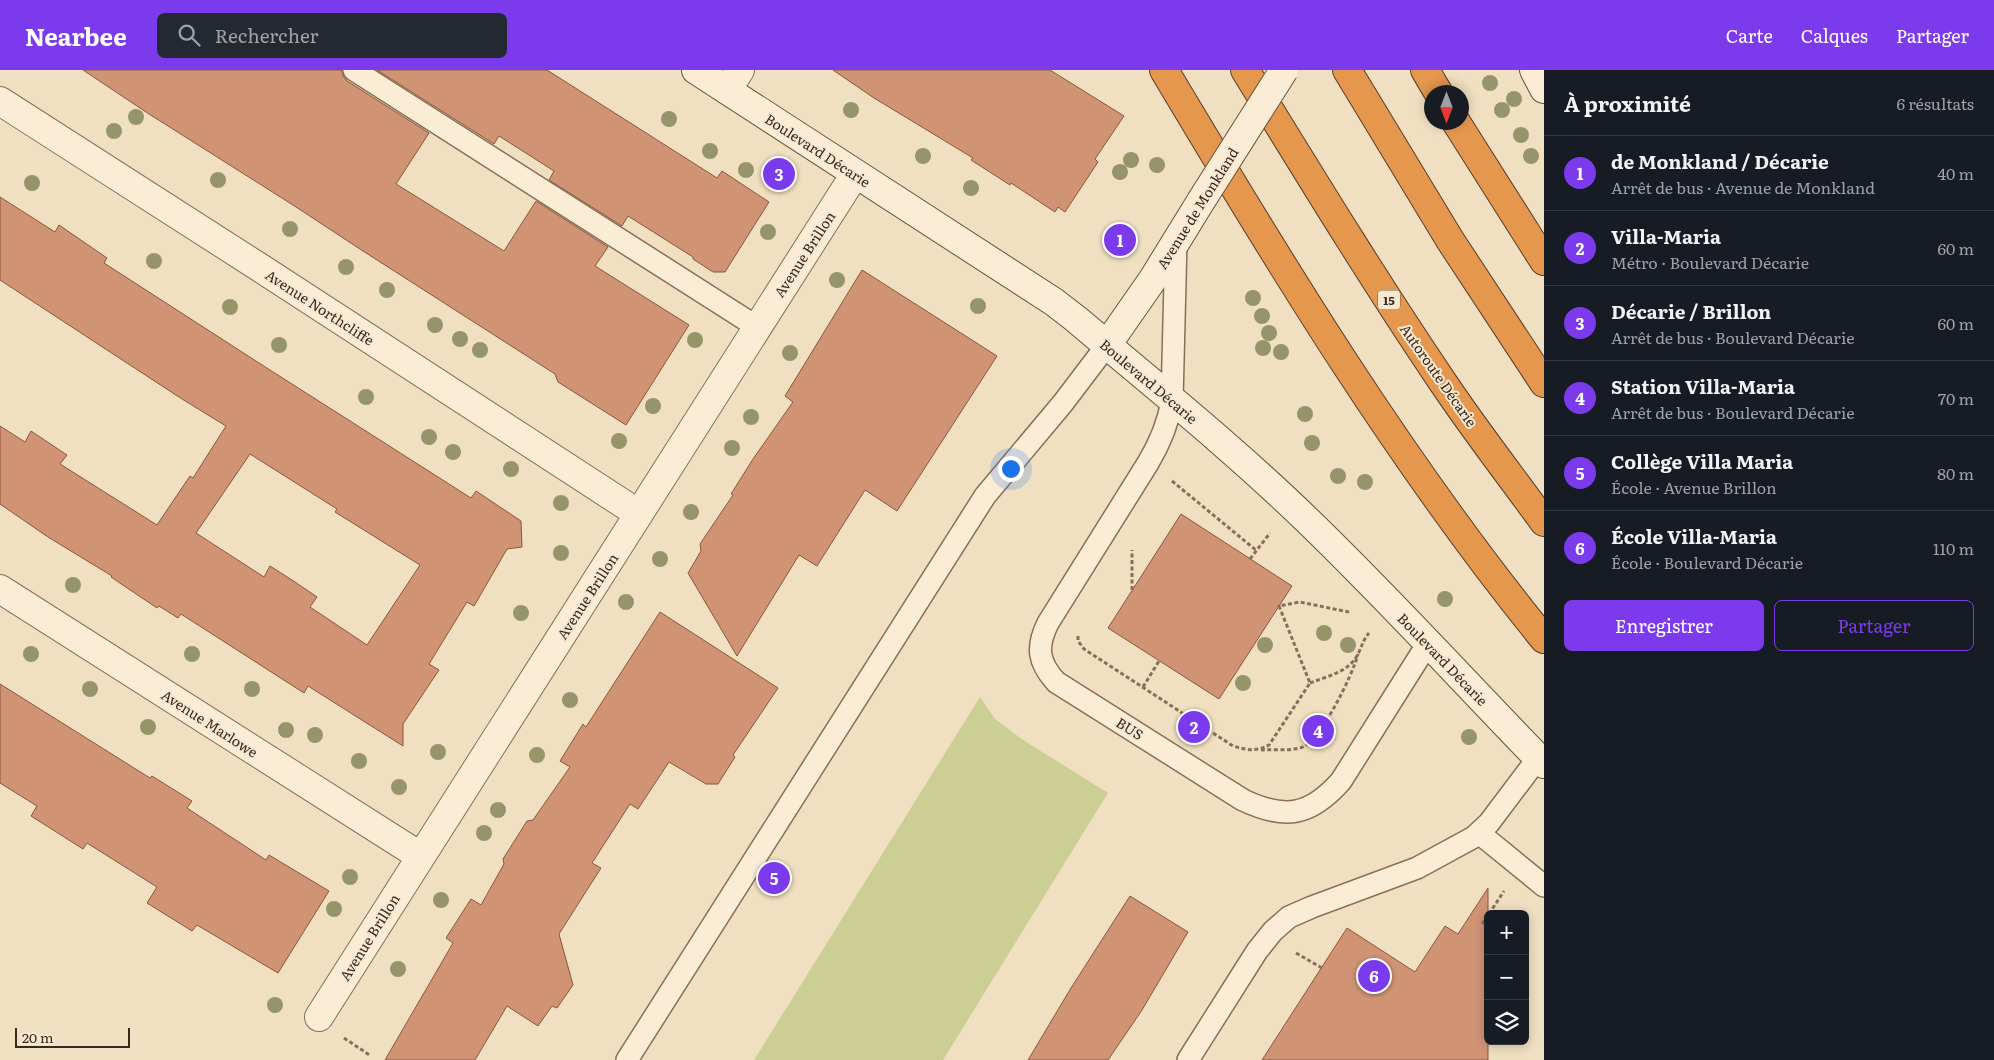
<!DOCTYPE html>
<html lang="fr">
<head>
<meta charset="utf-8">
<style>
	body { margin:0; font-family:Literata,serif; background:#242831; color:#f1f3f6 }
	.controls { position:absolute; right:15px; bottom:15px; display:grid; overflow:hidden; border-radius:8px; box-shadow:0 2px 12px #0003 }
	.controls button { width:45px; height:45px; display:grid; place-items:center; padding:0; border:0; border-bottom:1px solid #363941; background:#171b24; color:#f1f3f6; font:25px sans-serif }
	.compass { position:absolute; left:1424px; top:15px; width:45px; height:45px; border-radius:50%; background:#171b24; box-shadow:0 2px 12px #0003; rotate:180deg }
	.scale { position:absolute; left:15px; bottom:12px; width:115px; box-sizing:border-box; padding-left:5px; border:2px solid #39281d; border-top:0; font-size:14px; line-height:18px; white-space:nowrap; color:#39281d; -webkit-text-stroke:4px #f7e9d1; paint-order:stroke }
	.you { position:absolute; left:1010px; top:398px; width:18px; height:18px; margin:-12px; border:4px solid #fff; border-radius:50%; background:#1a73e8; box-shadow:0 0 0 8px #1a73e833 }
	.badge { display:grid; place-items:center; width:32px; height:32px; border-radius:50%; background:#7c3aed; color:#fff; font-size:16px; font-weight:700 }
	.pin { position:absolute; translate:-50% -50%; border:2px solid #fff; box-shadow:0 1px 5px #0006 }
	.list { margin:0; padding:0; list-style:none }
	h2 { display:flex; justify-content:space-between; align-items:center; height:65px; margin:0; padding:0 20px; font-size:21px }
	h2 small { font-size:16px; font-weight:400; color:#9ea1a6 }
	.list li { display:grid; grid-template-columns:32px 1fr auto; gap:15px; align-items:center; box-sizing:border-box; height:75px; padding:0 20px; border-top:1px solid #363941 }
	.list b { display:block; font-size:19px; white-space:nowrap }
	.list p { margin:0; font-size:16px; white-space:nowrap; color:#9ea1a6 }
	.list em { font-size:16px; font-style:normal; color:#9ea1a6 }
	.actions { display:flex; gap:10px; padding:15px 20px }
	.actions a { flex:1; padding:11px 0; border:1px solid #7c3aed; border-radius:8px; text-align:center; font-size:18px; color:#7c3aed }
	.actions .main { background:#7c3aed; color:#fff }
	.icon { flex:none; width:28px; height:28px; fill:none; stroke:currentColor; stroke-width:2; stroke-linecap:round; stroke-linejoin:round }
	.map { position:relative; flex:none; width:1544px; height:990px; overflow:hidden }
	header { display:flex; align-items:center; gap:30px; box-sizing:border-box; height:70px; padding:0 25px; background:#7c3aed; color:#fff }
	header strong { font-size:24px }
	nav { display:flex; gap:28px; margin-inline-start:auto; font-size:18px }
	.search { width:350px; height:45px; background:#242831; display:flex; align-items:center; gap:12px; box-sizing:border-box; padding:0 18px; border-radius:8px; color:#9ea1a6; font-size:19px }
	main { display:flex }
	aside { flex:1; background:#171b24 }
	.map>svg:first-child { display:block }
	.green { fill:#cccf94 }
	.building { fill:#d09475; stroke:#8b563c; fill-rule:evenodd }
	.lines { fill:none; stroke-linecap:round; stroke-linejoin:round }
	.lane-casing { stroke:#8a6f58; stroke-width:24 }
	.street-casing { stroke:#8a6f58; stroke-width:30 }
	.secondary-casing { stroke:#6c503b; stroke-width:30 }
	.highway-casing { stroke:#583d2c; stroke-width:30 }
	.path { stroke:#8a6f58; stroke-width:3; stroke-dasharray:4 2.5; stroke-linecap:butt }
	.lane { stroke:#faecd5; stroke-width:21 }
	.street { stroke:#faecd5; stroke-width:28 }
	.secondary { stroke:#faecd5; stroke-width:28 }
	.highway { stroke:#e4974d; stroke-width:28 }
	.secondary-bridge-casing { stroke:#6c503b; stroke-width:30; stroke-linecap:butt }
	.secondary-bridge { stroke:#faecd5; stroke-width:28 }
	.tree { fill:#96946a }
	.labels { text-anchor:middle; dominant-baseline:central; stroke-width:4; stroke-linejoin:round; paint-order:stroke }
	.shield { fill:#f7e9d1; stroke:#726253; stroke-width:1 }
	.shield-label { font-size:12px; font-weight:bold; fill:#39281d }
	.street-label { font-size:14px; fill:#39281d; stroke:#f7e9d1 }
</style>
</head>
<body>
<header>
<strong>Nearbee</strong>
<div class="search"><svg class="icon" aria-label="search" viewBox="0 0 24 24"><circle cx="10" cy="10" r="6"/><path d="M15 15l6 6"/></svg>Rechercher</div>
<nav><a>Carte</a><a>Calques</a><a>Partager</a></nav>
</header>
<main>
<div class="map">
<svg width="1544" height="990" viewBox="0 0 1544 990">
	<rect width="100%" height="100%" fill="#f0dfc1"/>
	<path class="green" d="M980,627L995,649L1023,670L1108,723L943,990H754Z"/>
	<path class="building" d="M83,0H342L343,6L347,11L429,63L396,114L504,181L536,131L608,177L595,196L689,255L626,355L558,312L555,304L363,181L293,135L149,44Z
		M377,0H547L717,108L722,101L769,132L725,202H713L693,189V187L628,146L622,156L549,110L554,101L499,66L494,74Z
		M833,0H1050L1124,46L1095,89L1098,92L1065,142L1058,137L1055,142L1011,113L1010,115L971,90L973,88L874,28Z
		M0,127L55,162L59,155L107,188L104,193L259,293L471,428L476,421L521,451L522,477L507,479L474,536L467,532L429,594L439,600L403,654V676L308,616L304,623L181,544L178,548L159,536L157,538L111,507L112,506L48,467L0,434V356L25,372L31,361L67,385L60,394L157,455L190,406L193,408L226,356L182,329L0,210ZM250,384L337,439L335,442L420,495L367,575L310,537L317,527L295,512L270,496L264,507L196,463Z
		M862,200L997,286L897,441L865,420L817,496L799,485L737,586L688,503L701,481L700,474L733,425L731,424L753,389L793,332L785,326Z
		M1181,444L1292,516L1219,629L1108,558Z
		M660,542L778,618L733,685L735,687L718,714H706L669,692L638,739L630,734L592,793L601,798L559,864L573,915L557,938L552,936L538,956L507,936L475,990H385L453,873L446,868L471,829L481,835L504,794L503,789L527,751L533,750L570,697L560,691L583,654L586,657Z
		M0,614L150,708L152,706L192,731L187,738L266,790L269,785L329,821L278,903L197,855L192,861L147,833L157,817L87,773L83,779L31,746L37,736L0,713Z
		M1488,818V990H1262L1347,858L1415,902L1445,856L1458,864Z
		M1130,826L1188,862L1142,940L1108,990H1028L1071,918Z"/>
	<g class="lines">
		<g class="lane-casing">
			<path id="lane" d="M354,0L757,257
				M1176,171L1172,331C1168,354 1160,373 1148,393L1048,553C1036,577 1038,592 1056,612L1243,730C1285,750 1310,746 1341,711L1428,573
				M1479,763L1544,816
				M627,990L985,426L1063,333L1107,275
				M1188,990L1257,881L1273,861L1289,847L1312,837L1417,798L1474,767L1489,753L1538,688"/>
		</g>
		<g class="street-casing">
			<path id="street" d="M727,20L740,0
				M0,31L259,197L639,444
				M0,519L420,786
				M319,947L855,104"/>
		</g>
		<g class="secondary-casing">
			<path id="secondary" d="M696,0L1054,232L1076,249C1154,315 1234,379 1307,450C1389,529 1465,613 1544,694
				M1534,0L1544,19
				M1107,275L1153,209L1201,131"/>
		</g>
		<g class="highway-casing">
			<path id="highway" d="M1164,0C1281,196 1400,392 1544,569
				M1245,0C1309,104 1373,209 1442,311C1474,359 1510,405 1544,452
				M1347,0L1450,170L1544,313
				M1425,0L1438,22
				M1456,52L1544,191"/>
		</g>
		<path class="path" d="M1172,411L1257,481
			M1250,489L1270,463
			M1132,520V480
			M1078,566V571L1084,579L1233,676C1246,680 1257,682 1269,675L1310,613L1279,536L1300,532L1349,542
			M1310,613C1328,606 1349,602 1358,584C1362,576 1363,570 1369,563
			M1143,617L1159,591
			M1261,680C1273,679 1288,681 1300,678C1320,673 1353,604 1358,584
			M1489,844L1504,821
			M1482,854L1488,845
			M1296,883L1322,898
			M344,968L371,986"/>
		<use href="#lane" class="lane"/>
		<use href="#street" class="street"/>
		<use href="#secondary" class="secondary"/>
		<use href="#highway" class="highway"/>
		<g class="secondary-bridge-casing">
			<path id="secondary-bridge" d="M1201,131L1284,0"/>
		</g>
		<use href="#secondary-bridge" class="secondary-bridge"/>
	</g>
	<g class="tree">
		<circle cx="1490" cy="13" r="8"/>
		<circle cx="1514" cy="29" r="8"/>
		<circle cx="851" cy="40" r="8"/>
		<circle cx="1502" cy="40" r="8"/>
		<circle cx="136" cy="47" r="8"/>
		<circle cx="669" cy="49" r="8"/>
		<circle cx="114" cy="61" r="8"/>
		<circle cx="1521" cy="65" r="8"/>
		<circle cx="710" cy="81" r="8"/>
		<circle cx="923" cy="86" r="8"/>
		<circle cx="1531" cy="86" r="8"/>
		<circle cx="1131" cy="90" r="8"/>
		<circle cx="1157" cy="95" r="8"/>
		<circle cx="746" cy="100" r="8"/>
		<circle cx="1120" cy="102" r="8"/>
		<circle cx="218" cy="110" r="8"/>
		<circle cx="32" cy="113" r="8"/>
		<circle cx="971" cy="118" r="8"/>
		<circle cx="290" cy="159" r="8"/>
		<circle cx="768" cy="162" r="8"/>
		<circle cx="154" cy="191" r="8"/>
		<circle cx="346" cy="197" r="8"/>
		<circle cx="837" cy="210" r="8"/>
		<circle cx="387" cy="220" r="8"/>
		<circle cx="1253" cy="228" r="8"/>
		<circle cx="978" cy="236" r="8"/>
		<circle cx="230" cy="237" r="8"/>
		<circle cx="1262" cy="246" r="8"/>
		<circle cx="435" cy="255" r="8"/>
		<circle cx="1269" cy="263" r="8"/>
		<circle cx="460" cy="269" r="8"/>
		<circle cx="695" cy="270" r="8"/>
		<circle cx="279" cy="275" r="8"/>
		<circle cx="1263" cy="278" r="8"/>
		<circle cx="480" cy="280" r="8"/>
		<circle cx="1281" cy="282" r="8"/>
		<circle cx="790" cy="283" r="8"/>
		<circle cx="366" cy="327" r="8"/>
		<circle cx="653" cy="336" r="8"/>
		<circle cx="1305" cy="344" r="8"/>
		<circle cx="751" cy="347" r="8"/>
		<circle cx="429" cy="367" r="8"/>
		<circle cx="619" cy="371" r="8"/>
		<circle cx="1312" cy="373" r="8"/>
		<circle cx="732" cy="378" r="8"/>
		<circle cx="453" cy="382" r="8"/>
		<circle cx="511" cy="399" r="8"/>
		<circle cx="1338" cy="406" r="8"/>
		<circle cx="1365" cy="412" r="8"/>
		<circle cx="561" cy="433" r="8"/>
		<circle cx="691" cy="442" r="8"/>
		<circle cx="561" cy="483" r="8"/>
		<circle cx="660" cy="489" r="8"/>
		<circle cx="73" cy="515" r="8"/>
		<circle cx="1445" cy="529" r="8"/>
		<circle cx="626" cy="532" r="8"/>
		<circle cx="521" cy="543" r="8"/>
		<circle cx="1324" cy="563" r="8"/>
		<circle cx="1265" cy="575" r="8"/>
		<circle cx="1348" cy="575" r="8"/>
		<circle cx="31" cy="584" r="8"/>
		<circle cx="192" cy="584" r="8"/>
		<circle cx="1243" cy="613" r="8"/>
		<circle cx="90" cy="619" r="8"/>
		<circle cx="252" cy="619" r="8"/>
		<circle cx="570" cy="630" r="8"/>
		<circle cx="148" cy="657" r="8"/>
		<circle cx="286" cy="660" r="8"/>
		<circle cx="315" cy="665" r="8"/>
		<circle cx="1469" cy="667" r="8"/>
		<circle cx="438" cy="682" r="8"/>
		<circle cx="537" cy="685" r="8"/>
		<circle cx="359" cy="691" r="8"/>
		<circle cx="399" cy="717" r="8"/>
		<circle cx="498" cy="740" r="8"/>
		<circle cx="484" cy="763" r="8"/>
		<circle cx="350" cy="807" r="8"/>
		<circle cx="441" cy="830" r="8"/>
		<circle cx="334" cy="839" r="8"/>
		<circle cx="398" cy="899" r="8"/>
		<circle cx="275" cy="935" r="8"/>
	</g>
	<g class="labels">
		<rect class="shield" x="1378" y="220.5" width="22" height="19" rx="4"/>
		<g class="shield-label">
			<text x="1389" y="230">15</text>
		</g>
		<g class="street-label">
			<text transform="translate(818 80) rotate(33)">Boulevard Décarie</text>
			<text transform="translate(1197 138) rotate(-58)">Avenue de Monkland</text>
			<text transform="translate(804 184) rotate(-57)">Avenue Brillon</text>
			<text transform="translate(320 237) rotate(33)">Avenue Northcliffe</text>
			<text transform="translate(1439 305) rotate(55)">Autoroute Décarie</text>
			<text transform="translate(1149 311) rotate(40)">Boulevard Décarie</text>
			<text transform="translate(587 526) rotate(-57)">Avenue Brillon</text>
			<text transform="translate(1443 589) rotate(46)">Boulevard Décarie</text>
			<text transform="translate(210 653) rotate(33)">Avenue Marlowe</text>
			<text transform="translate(1130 658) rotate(32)">BUS</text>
			<text transform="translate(369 867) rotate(-58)">Avenue Brillon</text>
		</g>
	</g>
</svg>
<div class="controls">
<button>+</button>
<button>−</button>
<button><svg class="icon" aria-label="layers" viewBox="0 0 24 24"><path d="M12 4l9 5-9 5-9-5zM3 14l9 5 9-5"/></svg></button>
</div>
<svg class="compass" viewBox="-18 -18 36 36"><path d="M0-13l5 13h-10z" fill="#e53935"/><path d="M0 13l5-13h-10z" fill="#9ea1a6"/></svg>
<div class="scale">20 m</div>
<div class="you"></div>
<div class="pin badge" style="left:1120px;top:170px">1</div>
<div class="pin badge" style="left:1194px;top:657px">2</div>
<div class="pin badge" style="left:779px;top:104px">3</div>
<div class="pin badge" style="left:1318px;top:661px">4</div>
<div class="pin badge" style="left:774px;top:808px">5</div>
<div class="pin badge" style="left:1374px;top:906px">6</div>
</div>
<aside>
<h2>À proximité<small>6 résultats</small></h2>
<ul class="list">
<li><span class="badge">1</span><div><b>de Monkland / Décarie</b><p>Arrêt de bus · Avenue de Monkland</p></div><em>40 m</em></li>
<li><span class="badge">2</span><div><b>Villa-Maria</b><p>Métro · Boulevard Décarie</p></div><em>60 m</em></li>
<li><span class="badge">3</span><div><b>Décarie / Brillon</b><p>Arrêt de bus · Boulevard Décarie</p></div><em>60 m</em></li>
<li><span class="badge">4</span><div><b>Station Villa-Maria</b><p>Arrêt de bus · Boulevard Décarie</p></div><em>70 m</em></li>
<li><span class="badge">5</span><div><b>Collège Villa Maria</b><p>École · Avenue Brillon</p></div><em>80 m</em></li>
<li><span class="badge">6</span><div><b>École Villa-Maria</b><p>École · Boulevard Décarie</p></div><em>110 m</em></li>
</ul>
<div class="actions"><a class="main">Enregistrer</a><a>Partager</a></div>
</aside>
</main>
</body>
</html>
